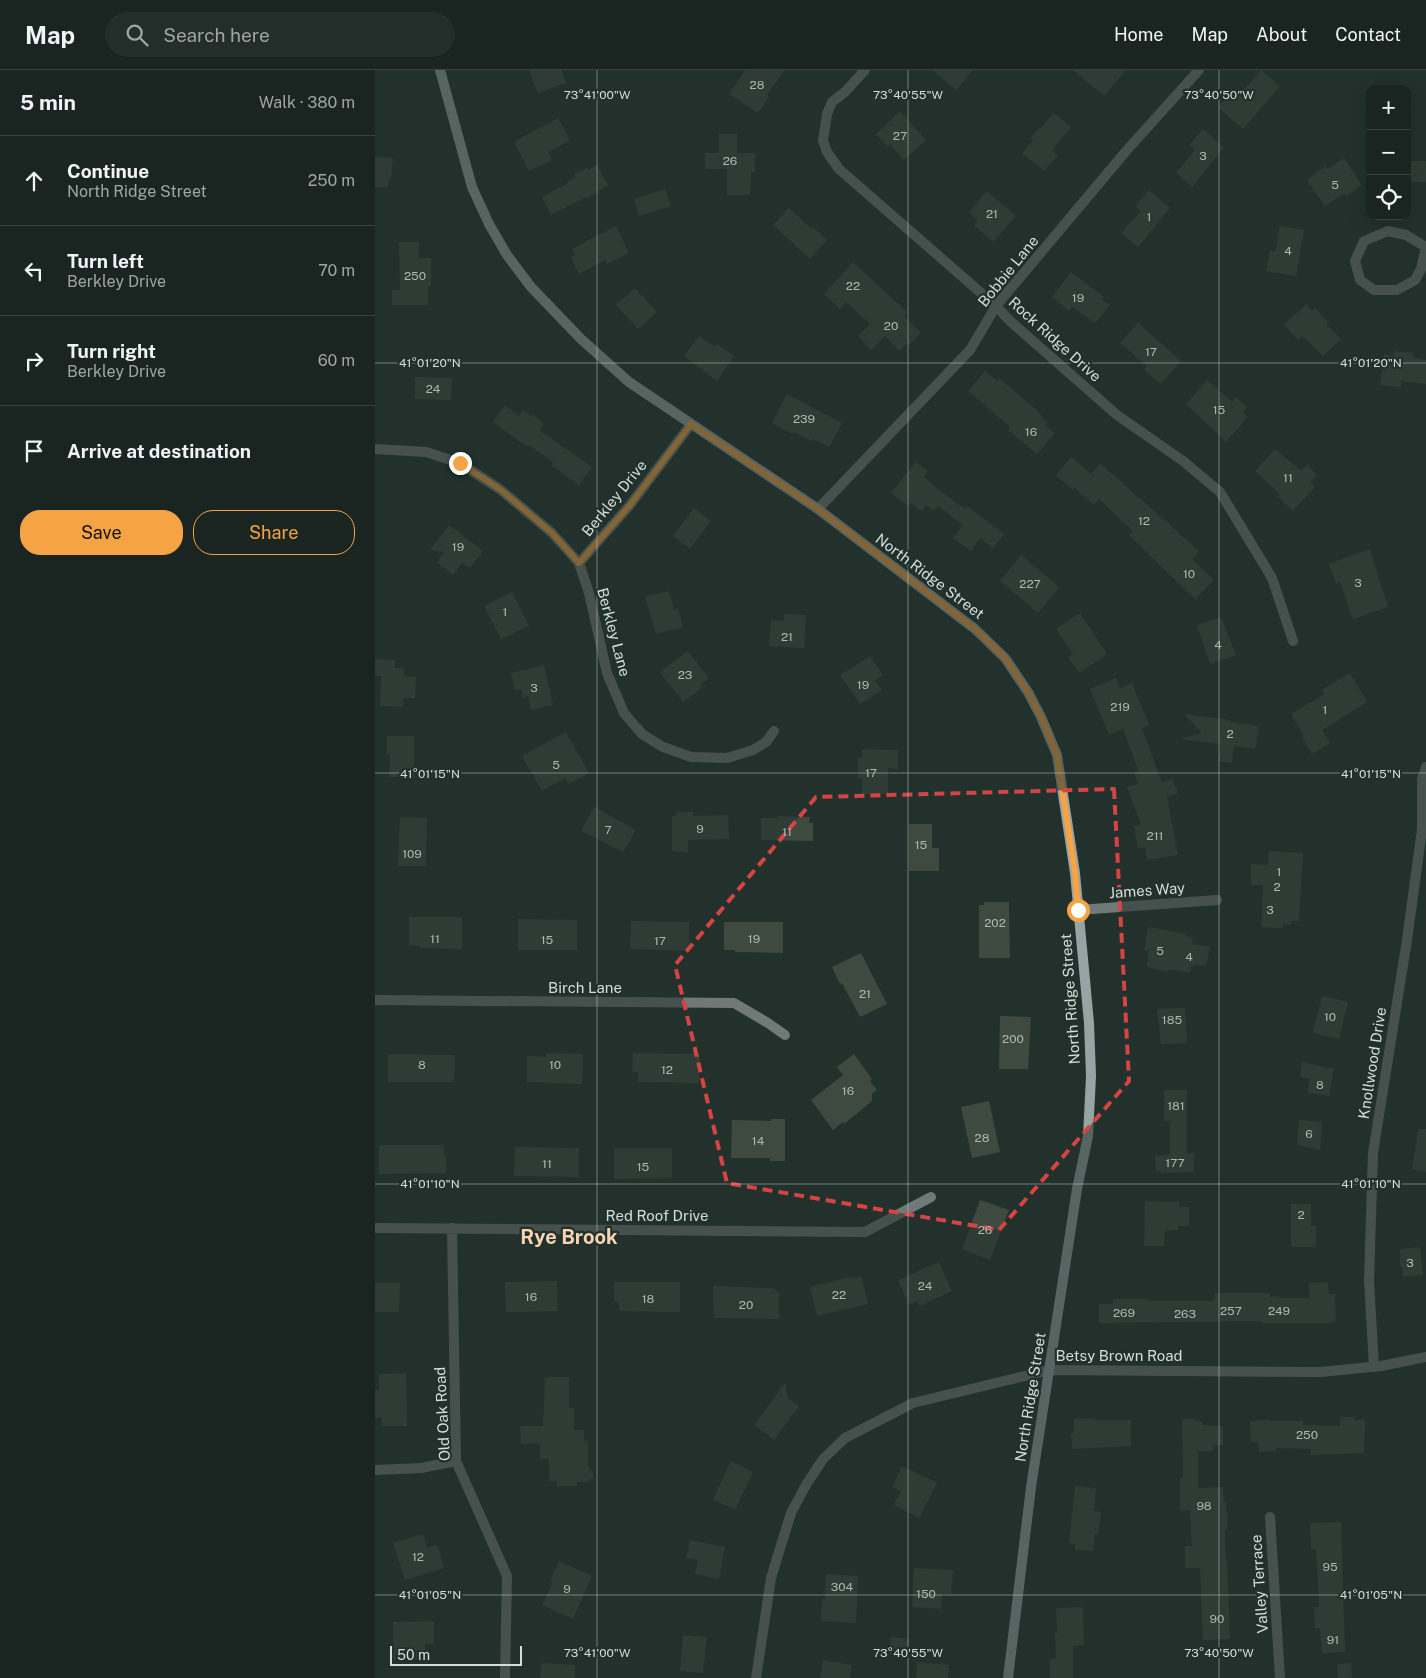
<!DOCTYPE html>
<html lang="en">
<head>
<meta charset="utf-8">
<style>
	body { margin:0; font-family:"Public Sans",sans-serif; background:#232d2a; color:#f1f3f6 }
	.controls { position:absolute; right:15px; top:15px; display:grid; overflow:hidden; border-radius:10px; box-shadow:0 5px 20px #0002 }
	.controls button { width:45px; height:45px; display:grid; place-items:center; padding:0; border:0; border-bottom:1px solid #38423f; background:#1a2521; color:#f1f3f6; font:25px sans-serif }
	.scale { position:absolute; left:15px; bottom:12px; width:132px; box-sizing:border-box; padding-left:5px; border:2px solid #d4ddda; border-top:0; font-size:14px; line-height:18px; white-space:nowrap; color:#d4ddda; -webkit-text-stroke:4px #22312c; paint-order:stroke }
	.stop { position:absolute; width:15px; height:15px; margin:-11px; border:4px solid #f5a345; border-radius:50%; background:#fff }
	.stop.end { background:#f5a345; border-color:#fff; box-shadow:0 1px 5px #0008 }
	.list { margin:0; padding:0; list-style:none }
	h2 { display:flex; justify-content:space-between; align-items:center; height:65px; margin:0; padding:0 20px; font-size:21px }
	h2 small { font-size:16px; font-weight:400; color:#9fa5a5 }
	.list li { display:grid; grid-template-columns:32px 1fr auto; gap:15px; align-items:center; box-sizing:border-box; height:90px; padding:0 20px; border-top:1px solid #38423f }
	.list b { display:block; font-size:19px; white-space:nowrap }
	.list p { margin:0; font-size:16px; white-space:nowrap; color:#9fa5a5 }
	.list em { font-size:16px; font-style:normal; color:#9fa5a5 }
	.actions { display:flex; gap:10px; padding:15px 20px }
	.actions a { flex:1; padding:11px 0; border:1px solid #f5a345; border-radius:20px; text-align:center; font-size:18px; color:#f5a345 }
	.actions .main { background:#f5a345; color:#111 }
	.icon { flex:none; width:28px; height:28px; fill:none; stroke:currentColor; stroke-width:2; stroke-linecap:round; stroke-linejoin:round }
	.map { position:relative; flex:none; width:1051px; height:1608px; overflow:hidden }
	header { display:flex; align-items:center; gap:30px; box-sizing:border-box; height:70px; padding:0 25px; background:#1a2521; border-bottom:1px solid #38423f }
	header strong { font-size:24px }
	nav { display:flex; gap:28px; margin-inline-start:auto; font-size:18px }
	.search { width:350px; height:45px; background:#232d2a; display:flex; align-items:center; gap:12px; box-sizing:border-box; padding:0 18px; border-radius:28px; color:#9fa5a5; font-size:19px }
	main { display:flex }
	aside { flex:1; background:#1a2521 }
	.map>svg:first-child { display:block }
	.building { fill:#3e4a40 }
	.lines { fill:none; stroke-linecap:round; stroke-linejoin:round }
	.street { stroke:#717978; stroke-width:10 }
	.secondary { stroke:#96a4a3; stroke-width:10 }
	.route { stroke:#f5a345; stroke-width:6 }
	.marked { fill:none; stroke:#d64343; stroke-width:4; stroke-dasharray:10 6; stroke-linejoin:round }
	.ticks { fill:none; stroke:#d4ddda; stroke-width:1; stroke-opacity:0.45 }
	.labels { text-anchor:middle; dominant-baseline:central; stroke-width:4.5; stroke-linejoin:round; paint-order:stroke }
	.number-label { font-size:12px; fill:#aeb8b4 }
	.street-label { font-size:15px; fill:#d4ddda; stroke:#22312c }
	.district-label { font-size:20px; font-weight:bold; fill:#f8d4b2; stroke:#22312c }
	.ticks-label { font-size:12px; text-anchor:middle; fill:#d4ddda; stroke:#22312c; stroke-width:4.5; stroke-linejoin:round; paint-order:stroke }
</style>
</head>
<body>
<header>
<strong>Map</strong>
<div class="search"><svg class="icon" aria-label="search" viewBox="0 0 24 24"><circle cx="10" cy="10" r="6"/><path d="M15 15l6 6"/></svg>Search here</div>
<nav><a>Home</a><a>Map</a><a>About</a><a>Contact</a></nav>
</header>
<main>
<aside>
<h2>5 min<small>Walk · 380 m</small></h2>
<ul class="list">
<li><svg class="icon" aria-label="ahead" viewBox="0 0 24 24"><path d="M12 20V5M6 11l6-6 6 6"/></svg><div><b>Continue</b><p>North Ridge Street</p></div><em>250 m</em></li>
<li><svg class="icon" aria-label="left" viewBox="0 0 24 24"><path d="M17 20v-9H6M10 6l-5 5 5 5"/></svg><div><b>Turn left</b><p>Berkley Drive</p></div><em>70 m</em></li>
<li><svg class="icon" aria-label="right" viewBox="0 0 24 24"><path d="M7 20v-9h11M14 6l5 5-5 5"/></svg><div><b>Turn right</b><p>Berkley Drive</p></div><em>60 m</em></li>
<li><svg class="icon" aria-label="arrive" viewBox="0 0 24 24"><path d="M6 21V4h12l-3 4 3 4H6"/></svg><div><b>Arrive at destination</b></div></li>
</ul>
<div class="actions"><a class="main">Save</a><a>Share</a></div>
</aside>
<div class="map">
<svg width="1051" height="1608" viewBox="0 0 1051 1608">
	<rect width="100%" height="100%" fill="#22312c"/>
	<path class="building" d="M154,0H186L191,13L163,23Z
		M370,0H410L392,25L394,27L383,43L354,24Z
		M557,0H598L581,20Z
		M698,0H751L729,26Z
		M886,0L905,16L868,59L843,37L860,18L866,23Z
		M525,41L551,70L529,90L515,74L512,76L501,64Z
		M679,43L696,57L677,80L683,85L669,101L647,83L658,70L655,68L664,58L665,59Z
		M183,48L195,70L173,82L177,90L154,101L139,72Z
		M828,59L849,77L817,117L801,103L820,80L814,75Z
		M344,64H362V83H380V102H376L375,125H352V99H330V83H344Z
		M0,87L18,88L16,110L14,109L13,117H0Z
		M969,88L987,115L971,126L969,123L950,136L932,110L951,96L953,99Z
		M1032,91H1051V112H1032Z
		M222,95L233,115L213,128L212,127L203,131L176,145L167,127L193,113L192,112L201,107L199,104L212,98L213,100Z
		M290,119L296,136L264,146L259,129Z
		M774,120L795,138L763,177L746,163L766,141L760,136Z
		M612,121L641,146L618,172L599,155L603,151L594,142Z
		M414,138L437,159L438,157L452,170L435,189L398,155Z
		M241,156L254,183L232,194L230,190L204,204L196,187L200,185L197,179Z
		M905,156L929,160L921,206L891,201L895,181L900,182Z
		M24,172H44V188H56V216H53V235H17V220H25Z
		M478,192L532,242L529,246L546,263L534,275L532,273L525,281L510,266L496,280L483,266L495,254L471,232L465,239L449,224Z
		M696,202L729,227L727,229L735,235L720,253L697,237L694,241L677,227Z
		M260,218L282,242L263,259L241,235Z
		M931,234L937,240L940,238L953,252L951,254L966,269L948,286L928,266L923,270L909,255Z
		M763,253L806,291L786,314L769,300L772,296L745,273Z
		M324,266L340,277L342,274L359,286L342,311L309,286Z
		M1019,281L1038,283L1037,287L1051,290V314L1026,311V317L1005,315L1009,284L1018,286Z
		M610,301L622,311L624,308L666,344L665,345L673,352L670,355L680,363L662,384L633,360L635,357L593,321Z
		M40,307L77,308L76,330L40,329Z
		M832,310L857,332L861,327L872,337L868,342L873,347L851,372L811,334Z
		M412,324L467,353L454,377L438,369L437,371L419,362L418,364L397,353Z
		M130,335L144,346L148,340L156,346L157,344L169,354L164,360L217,397L204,415L176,395L178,392L154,375L152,377L118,352Z
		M900,379L926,401L932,395L942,405L935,412L940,417L918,441L903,427L905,424L880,401Z
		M696,387L716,404L725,393L824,481L817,489L839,510L820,529L754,465L758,461L724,429L719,435L699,417L698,420L681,405Z
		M541,392L553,401L549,407L564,420L590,439L592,436L629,464L618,478L605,468L596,481L578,468L588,455L563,436L559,441L552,435L547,441L536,433L533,436L516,423Z
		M319,438L336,451L315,479L298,466Z
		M74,455L108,481L95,498L87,493L78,505L62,492L69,482L55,480Z
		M995,479L1013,537L978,549L965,512L961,514L954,494Z
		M646,485L684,517L663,543L625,511Z
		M294,521L299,540L303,538L308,557L281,564L270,527Z
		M137,522L154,556L126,569L109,536Z
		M705,543L732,584L704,603L693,587L698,584L681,559Z
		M409,544L431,545L429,578L394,576L396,550L409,551Z
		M846,547L861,585L835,594L822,555Z
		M313,581L334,608L325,615L327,618L308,632L285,602Z
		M495,586L508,605L500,610L507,620L485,634L465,605Z
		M0,589L20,590V598H29V607H41L40,628H28V637L5,636L6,606H0Z
		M169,595L178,635L156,640L153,626L148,628L146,619L140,620L136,603Z
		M975,603L992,632L947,660L955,673L937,684L927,667L929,666L916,644L949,624L947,620Z
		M741,608L745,618L757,613L774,655L767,658L787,713L797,709L803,723L792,727L803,785L772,790L770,777L763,778L759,756L766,755L752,717L763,714L760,705V702H764L748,659L734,665L715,619Z
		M809,644L855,650V652L884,656L880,679L859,676L857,693L843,691L845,674L805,669L827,663Z
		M191,662L214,703L194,714L190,708L167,721L147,686Z
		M12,666H39V707H14L15,685H12Z
		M487,679L523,680V699L513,698V724H487V708H483V688H487Z
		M219,737L261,760L248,782L206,761Z
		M301,742H318V746L353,745L354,769L313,770V783L297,781V746H301Z
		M403,746L435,747L434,753H438V771L386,770V748H403Z
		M25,747L52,748L51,796H23Z
		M534,754H557V778H564V801H534Z
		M894,781L928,783L924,851H916V855L908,854V858L886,857L888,815H876V794L893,795Z
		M609,832H634L635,888H604V835H609Z
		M34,847H87V879L45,878V876L34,875Z
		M143,849L202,850V880H143Z
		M256,851L314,852V881L255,879Z
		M349,852H408V883L360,882V880H349Z
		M773,857L812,864L811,866L818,868L817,874L835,877L831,896L820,894V896L816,895L815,903L793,899V902L772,897L773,881L769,880Z
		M486,883L512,934L485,947L467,913L465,914L457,897Z
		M947,926L973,932L964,969L938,963Z
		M810,938L812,973L786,974L782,939Z
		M625,946L656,947L653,999H624Z
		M171,983L208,984L207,1014L152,1012V986L171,987Z
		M258,983L324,984V1013L263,1012V1002H257Z
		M13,984L80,985L79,1012H13Z
		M479,984L497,1009L495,1011L502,1020L497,1024V1031L469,1054L468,1052L458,1060L436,1030L468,1005L462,997Z
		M927,992L959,999L954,1026L932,1022L935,1009L925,1007Z
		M789,1020H812V1084L819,1083V1102L786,1103V1101H781L780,1086L795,1084V1051H789Z
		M614,1031L625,1082L597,1088L586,1037Z
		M396,1049H410V1091H395V1088H356L357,1050L396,1051Z
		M924,1050L947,1052L945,1080L922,1075Z
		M1043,1059H1051V1102L1037,1099Z
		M4,1075H69V1085H71V1103L4,1104Z
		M140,1077L204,1078V1107L139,1106Z
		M239,1078H297V1108L239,1109Z
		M605,1130L634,1140L615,1190L587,1179Z
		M770,1131L804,1132V1137H814V1156H803V1160L790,1161L789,1176H769Z
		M916,1134H936V1156H941V1177H916Z
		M1045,1177L1048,1205L1028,1207L1027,1197H1025V1179Z
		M564,1192L577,1221L545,1236L542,1231L534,1235L523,1210Z
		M486,1206L493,1234L442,1246L435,1217L475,1207L476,1209Z
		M182,1211L183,1241L131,1242L130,1212Z
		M239,1212H305V1242L244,1241V1232L239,1231Z
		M950,1212L953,1213L954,1224H960V1233L961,1251L953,1253H886V1251L724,1253V1234H738V1229H773V1231H839L840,1223H895V1227L903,1226V1228H934V1213Z
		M0,1213H25L24,1242H0Z
		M338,1216L398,1218L404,1223V1249L339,1248Z
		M31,1303L32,1356H7V1347L0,1348V1320H4V1304Z
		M174,1307H194V1338H199V1360H209V1371H213V1397L218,1402V1408L212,1412H202V1416H182V1411H174V1389H165V1373L146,1374L145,1356H168L170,1308Z
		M410,1313L413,1328L424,1336L399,1370L379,1355Z
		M965,1347H980V1350L990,1349L989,1383L936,1385V1379L901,1378V1381L884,1382L883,1372H876L875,1351L894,1350V1351H928V1355L965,1356Z
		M720,1348V1350H756V1376L697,1379L696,1363H699V1349Z
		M807,1349H820V1351H827V1355L848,1356V1375H838V1381H823V1418L848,1417L849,1432H851L853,1459H850L851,1490H852L855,1569L828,1570L825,1498H810V1476H817L815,1440L805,1441V1408H808Z
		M356,1391L378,1402L360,1440L338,1429Z
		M527,1396L562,1413L544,1448L519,1435L526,1421L517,1417Z
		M700,1416L721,1418L719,1441L726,1442L723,1465L720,1464L718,1481L700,1480V1474L694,1473Z
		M966,1452L970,1582L947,1583L945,1558H940L939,1537H944L941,1479H936L935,1453Z
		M48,1464L52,1478L62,1475L69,1498L30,1510L18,1473Z
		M315,1470L350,1477L344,1509L320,1504L323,1490L311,1488Z
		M184,1491L217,1506L198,1549L167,1535L178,1512L175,1510Z
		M539,1498L578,1500L576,1524H567L566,1539L537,1537Z
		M451,1504L483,1506L481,1553L446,1551L447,1529H450Z
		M708,1537L709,1575L698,1576V1608H675V1589L681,1588L680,1563H682L681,1538Z
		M59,1551V1574H50V1589L19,1590L18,1552Z
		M308,1565L332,1567L328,1603L305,1601Z
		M516,1567L534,1569L533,1585L514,1584Z
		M448,1590L477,1595L475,1608H445Z
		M542,1592L574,1595L573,1608H541Z
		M166,1593L200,1595V1608H165Z
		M976,1593L977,1608H963L962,1594Z"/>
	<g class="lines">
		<path class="street" d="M490,0L470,22L457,32L452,44L448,70L452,82L464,99L621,236L635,251L742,345L808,391L845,422L897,508L918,571
			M1013,161L1031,165L1051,177L1046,199L1040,210L1022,220H999L985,210L980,191L989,171Z
			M0,379L51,382L85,393L126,420L177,463L204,493L214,523L232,603L249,643L267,664L288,677L316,687L352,688L378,680L391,672L399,661
			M443,439L595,280L621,236L752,80L824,0
			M204,493L255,435L316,354
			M703,840L842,830
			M0,930L359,933L393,953L410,965
			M0,1158L490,1162L556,1127
			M77,1158L81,1391L132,1506L130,1608
			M999,1297L994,1211L998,1083L1032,870L1047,760V709L1051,697
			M0,1400L46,1398L81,1391
			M895,1447L905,1608
			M381,1608L396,1508L416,1443L431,1415L448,1389L470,1368L538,1333L675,1300L945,1302L1006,1296L1051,1287"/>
		<path class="secondary" d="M65,0L97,117L114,154L132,185L156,217L206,269L254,312L443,439L600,559L630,588L653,622L666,647L682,685L700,803L714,953L716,1006L713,1066L702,1119L656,1417L633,1608"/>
	</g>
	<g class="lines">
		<path class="route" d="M85,393L126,420L177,463L204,493L255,435L316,354L443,439L600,559L630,588L653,622L666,647L682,685L700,803L703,840"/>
	</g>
	<path d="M0 0H1051V1608H0ZM739,719L754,1011L624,1160L352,1113L300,895L441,727Z" fill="#22312c" fill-opacity=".55" fill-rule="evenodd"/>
	<path class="marked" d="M739,719L754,1011L624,1160L352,1113L300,895L441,727Z"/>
	<path class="ticks" d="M222,0V1608M533,0V1608M844,0V1608M0,293H1051M0,703H1051M0,1114H1051M0,1525H1051"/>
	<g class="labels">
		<g class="number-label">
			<text x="382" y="15">28</text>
			<text x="525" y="66">27</text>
			<text x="828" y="86">3</text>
			<text x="355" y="91">26</text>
			<text x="960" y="115">5</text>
			<text x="617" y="144">21</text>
			<text x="774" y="147">1</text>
			<text x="913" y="181">4</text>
			<text x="40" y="206">250</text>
			<text x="478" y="216">22</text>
			<text x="703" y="228">19</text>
			<text x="516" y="256">20</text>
			<text x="776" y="282">17</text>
			<text x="58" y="319">24</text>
			<text x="844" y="340">15</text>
			<text x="429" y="349">239</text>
			<text x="656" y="362">16</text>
			<text x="913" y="408">11</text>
			<text x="769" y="451">12</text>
			<text x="83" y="477">19</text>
			<text x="814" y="504">10</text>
			<text x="983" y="513">3</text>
			<text x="655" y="514">227</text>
			<text x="130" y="542">1</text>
			<text x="412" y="567">21</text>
			<text x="843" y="575">4</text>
			<text x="310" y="605">23</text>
			<text x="488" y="615">19</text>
			<text x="159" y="618">3</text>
			<text x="745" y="637">219</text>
			<text x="950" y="640">1</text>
			<text x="855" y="664">2</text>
			<text x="181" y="695">5</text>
			<text x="496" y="703">17</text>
			<text x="325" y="759">9</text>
			<text x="233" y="760">7</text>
			<text x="412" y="762">11</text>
			<text x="780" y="766">211</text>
			<text x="546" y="775">15</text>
			<text x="37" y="784">109</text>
			<text x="904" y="802">1</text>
			<text x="902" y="817">2</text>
			<text x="895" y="840">3</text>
			<text x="620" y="853">202</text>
			<text x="60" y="869">11</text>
			<text x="379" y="869">19</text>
			<text x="172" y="870">15</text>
			<text x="285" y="871">17</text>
			<text x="785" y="881">5</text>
			<text x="814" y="887">4</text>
			<text x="490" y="924">21</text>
			<text x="955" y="947">10</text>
			<text x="797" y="950">185</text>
			<text x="638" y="969">200</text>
			<text x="47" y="995">8</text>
			<text x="180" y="995">10</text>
			<text x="292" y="1000">12</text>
			<text x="945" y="1015">8</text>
			<text x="473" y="1021">16</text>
			<text x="801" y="1036">181</text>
			<text x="934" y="1064">6</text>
			<text x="607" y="1068">28</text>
			<text x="383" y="1071">14</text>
			<text x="800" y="1093">177</text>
			<text x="172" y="1094">11</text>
			<text x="268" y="1097">15</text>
			<text x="926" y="1145">2</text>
			<text x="610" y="1160">26</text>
			<text x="1035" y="1193">3</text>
			<text x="550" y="1216">24</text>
			<text x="464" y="1225">22</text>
			<text x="156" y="1227">16</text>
			<text x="273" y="1229">18</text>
			<text x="371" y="1235">20</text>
			<text x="856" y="1241">257</text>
			<text x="904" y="1241">249</text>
			<text x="749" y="1243">269</text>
			<text x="810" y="1244">263</text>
			<text x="932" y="1365">250</text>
			<text x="829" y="1436">98</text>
			<text x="43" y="1487">12</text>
			<text x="955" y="1497">95</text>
			<text x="467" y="1517">304</text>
			<text x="192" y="1519">9</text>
			<text x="551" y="1524">150</text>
			<text x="842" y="1549">90</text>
			<text x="958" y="1570">91</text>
		</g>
		<g class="street-label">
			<text transform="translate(633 201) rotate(-51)">Bobbie Lane</text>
			<text transform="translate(680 269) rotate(42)">Rock Ridge Drive</text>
			<text transform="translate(239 428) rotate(-51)">Berkley Drive</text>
			<text transform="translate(555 506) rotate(37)">North Ridge Street</text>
			<text transform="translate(239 562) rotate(75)">Berkley Lane</text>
			<text transform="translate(772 820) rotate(-4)">James Way</text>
			<text x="210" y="917">Birch Lane</text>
			<text transform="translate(695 929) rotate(-94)">North Ridge Street</text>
			<text transform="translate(997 993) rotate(-81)">Knollwood Drive</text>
			<text x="282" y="1145">Red Roof Drive</text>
			<text x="744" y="1285">Betsy Brown Road</text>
			<text transform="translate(655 1327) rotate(-81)">North Ridge Street</text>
			<text transform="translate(67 1344) rotate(-93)">Old Oak Road</text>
			<text transform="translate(884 1514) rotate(-94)">Valley Terrace</text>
		</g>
		<g class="district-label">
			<text x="194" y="1167">Rye Brook</text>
		</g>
	</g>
	<g class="ticks-label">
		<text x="222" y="29">73°41'00"W</text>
		<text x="533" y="29">73°40'55"W</text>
		<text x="844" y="29">73°40'50"W</text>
		<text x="55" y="297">41°01'20"N</text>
		<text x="996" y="297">41°01'20"N</text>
		<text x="55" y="708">41°01'15"N</text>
		<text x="996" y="708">41°01'15"N</text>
		<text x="55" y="1118">41°01'10"N</text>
		<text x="996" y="1118">41°01'10"N</text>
		<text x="55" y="1529">41°01'05"N</text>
		<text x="996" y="1529">41°01'05"N</text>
		<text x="222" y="1587">73°41'00"W</text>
		<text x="533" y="1587">73°40'55"W</text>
		<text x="844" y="1587">73°40'50"W</text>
	</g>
</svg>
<div class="controls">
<button>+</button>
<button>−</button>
<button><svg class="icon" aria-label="locate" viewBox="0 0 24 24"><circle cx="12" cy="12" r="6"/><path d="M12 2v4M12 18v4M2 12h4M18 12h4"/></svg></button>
</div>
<div class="scale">50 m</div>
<div class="stop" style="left:703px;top:840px"></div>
<div class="stop end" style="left:85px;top:393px"></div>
</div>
</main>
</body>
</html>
